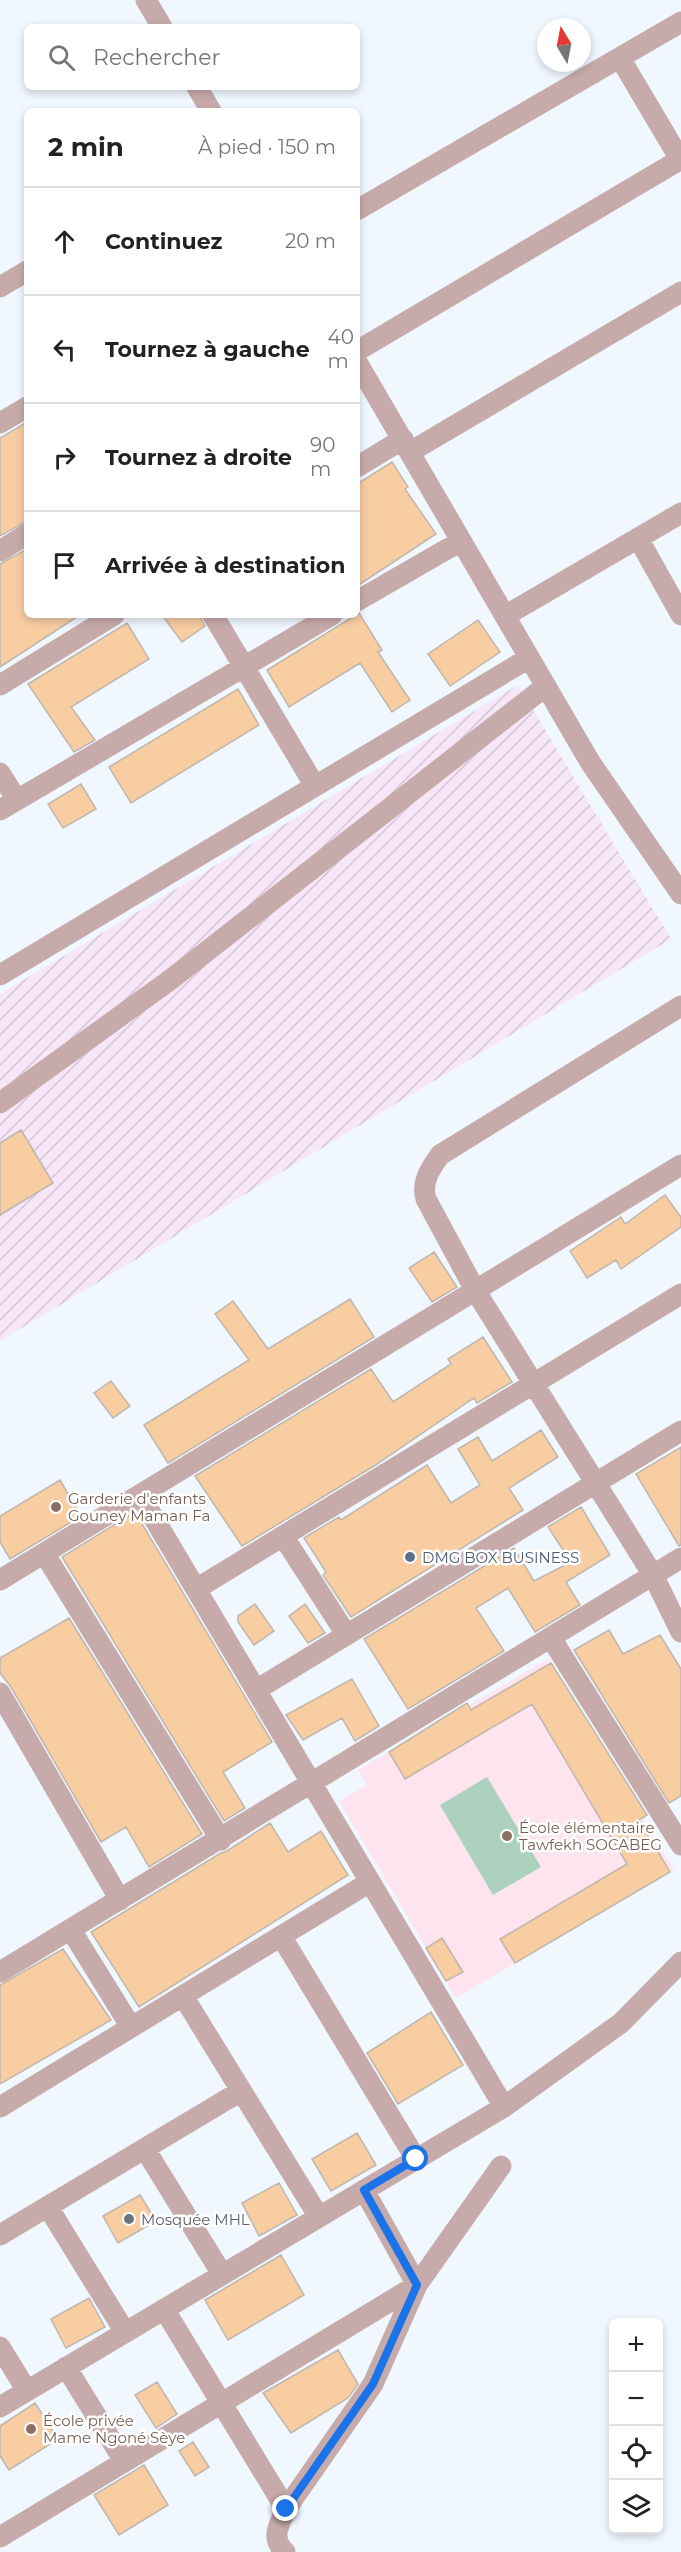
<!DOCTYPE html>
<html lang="fr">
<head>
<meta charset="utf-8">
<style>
	body { margin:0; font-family:Montserrat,sans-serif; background:#f2f2f2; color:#222 }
	.controls { position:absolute; right:18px; bottom:18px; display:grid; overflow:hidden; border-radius:9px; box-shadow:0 3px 9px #0003 }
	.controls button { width:54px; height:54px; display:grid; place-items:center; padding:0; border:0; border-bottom:2px solid #e0e0e0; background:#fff; color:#222; font:30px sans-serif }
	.compass { position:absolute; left:537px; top:18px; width:54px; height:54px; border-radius:50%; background:#fff; box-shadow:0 3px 9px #0003; rotate:350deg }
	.stop { position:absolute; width:18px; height:18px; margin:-14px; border:4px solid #1a73e8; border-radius:50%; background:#fff }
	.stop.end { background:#1a73e8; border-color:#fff; box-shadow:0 2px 6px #0008 }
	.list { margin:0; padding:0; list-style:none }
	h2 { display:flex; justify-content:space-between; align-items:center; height:78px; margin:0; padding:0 24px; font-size:26px }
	h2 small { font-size:20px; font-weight:400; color:#767676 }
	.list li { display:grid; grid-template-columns:39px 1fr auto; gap:18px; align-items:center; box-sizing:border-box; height:108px; padding:0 24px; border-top:2px solid #e0e0e0 }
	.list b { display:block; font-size:22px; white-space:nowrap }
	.list em { font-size:20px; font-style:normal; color:#767676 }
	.icon { flex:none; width:33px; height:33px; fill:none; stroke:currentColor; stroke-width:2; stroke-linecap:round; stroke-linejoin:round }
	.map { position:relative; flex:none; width:681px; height:2552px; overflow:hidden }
	.search { position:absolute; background:#fff; box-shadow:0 3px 9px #0003; left:24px; top:24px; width:336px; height:66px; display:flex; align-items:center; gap:15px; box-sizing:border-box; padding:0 21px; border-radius:9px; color:#767676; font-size:22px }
	.panel { position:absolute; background:#fff; box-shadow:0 3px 9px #0003; left:24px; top:108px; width:336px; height:510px; border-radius:9px }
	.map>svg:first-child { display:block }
	.industrial { fill:url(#industrial-furrows) }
	.education { fill:#fde4ee }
	.pitch { fill:#acd1be }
	.building { fill:#f8cda2; stroke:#bfb6ad; stroke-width:1.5 }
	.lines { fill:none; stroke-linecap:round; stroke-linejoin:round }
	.minor { stroke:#c7abab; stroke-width:21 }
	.route { stroke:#1a73e8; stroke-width:8 }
	.education-dot { fill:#8d6e63; stroke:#fff; stroke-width:2 }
	.service-dot { fill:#5c6f8a; stroke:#fff; stroke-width:2 }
	.worship-dot { fill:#6b7280; stroke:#fff; stroke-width:2 }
	.labels { text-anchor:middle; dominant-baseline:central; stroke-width:5; stroke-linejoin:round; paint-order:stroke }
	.education-label { font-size:15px; fill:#785e54; stroke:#fff; text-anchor:start }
	.service-label { font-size:15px; fill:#4e5e75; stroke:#fff; text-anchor:start }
	.worship-label { font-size:15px; fill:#5b616d; stroke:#fff; text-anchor:start }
</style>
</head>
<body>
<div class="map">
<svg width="681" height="2552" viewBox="0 0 681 2552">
	<defs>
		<pattern id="industrial-furrows" width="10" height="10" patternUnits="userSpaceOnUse" patternTransform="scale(1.5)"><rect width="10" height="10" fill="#f7e6f8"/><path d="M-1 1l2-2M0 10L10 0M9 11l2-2" fill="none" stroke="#d3c5d5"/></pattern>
	</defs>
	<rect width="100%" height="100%" fill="#f0f7ff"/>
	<path class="industrial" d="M518,685L671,939L0,1341V994Z"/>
	<path class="education" d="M548,1659L674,1870L456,1998L339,1801L367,1785L358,1770Z"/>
	<path class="pitch" d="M487,1777L541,1867L493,1895L440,1805Z"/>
	<path class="building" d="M27,422V521L0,536V438Z
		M392,462L408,487L405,489L436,534L357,586V484Z
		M27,549V615H80L0,667V564Z
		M359,613L382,650L378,652L410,700L392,712L360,663L289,707L267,670Z
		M162,615H199L205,626L182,642Z
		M478,620L500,652L450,686L428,654Z
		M127,623L149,659L71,707L95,740L74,752L28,684Z
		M238,689L259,725L131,803L109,767Z
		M81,784L96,809L63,828L48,804Z
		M21,1130L53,1183L0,1215V1143Z
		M665,1195L681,1217V1227L621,1269L616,1260L587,1278L570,1251L621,1217L625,1224Z
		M434,1252L457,1287L432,1302L409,1268Z
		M350,1299L374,1337L168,1463L144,1425L249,1360L215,1314L233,1301L268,1349Z
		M483,1337L512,1382L477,1403L474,1398L374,1466L242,1546L195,1476L371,1369L393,1402L451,1364L448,1359Z
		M111,1381L130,1406L113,1418L94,1393Z
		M541,1430L558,1457L509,1488L523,1510L351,1617L323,1575L326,1572L304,1538L339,1517L341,1520L427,1465L451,1503L480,1485L458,1449L478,1437L492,1461Z
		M681,1447V1545L679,1546L636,1474Z
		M60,1480L81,1516L10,1559L0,1542V1516Z
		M581,1507L610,1555L566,1582L580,1605L535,1632L508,1588L476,1608L504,1651L408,1709L364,1639L514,1548L534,1581L571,1562L548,1527Z
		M135,1512L272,1742L223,1772L245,1808L224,1821L62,1557Z
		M255,1604L274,1631L254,1645L238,1622V1616Z
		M305,1604L325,1633L308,1643L289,1616Z
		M69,1618L202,1834L149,1867L126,1827L101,1842L11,1687L0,1673V1658Z
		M609,1630L623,1654L660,1635L681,1669V1796L669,1803L574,1650Z
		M551,1663L647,1815L639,1820L670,1872L515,1963L500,1939L627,1864L532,1704L405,1779L389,1752L467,1703L471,1710Z
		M352,1679L379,1726L355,1741L342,1718L303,1740L286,1715Z
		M270,1823L288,1852L321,1831L348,1875L139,2007L91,1932L221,1853L227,1851Z
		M442,1938L463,1972L446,1981L426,1948Z
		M63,1949L111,2020L0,2084V1985Z
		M431,2012L463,2065L398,2104L367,2053Z
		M357,2133L376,2165L331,2191L312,2159Z
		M279,2183L297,2215L259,2236L242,2203Z
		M140,2195L156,2221L118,2243L103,2216Z
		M281,2255L304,2295L228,2340L205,2300Z
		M89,2298L105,2327L66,2348L51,2319Z
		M338,2350L358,2384L348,2398L291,2433L263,2393Z
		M157,2382L177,2414L156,2428L135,2395Z
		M35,2403L58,2439L9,2470L0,2456V2426Z
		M193,2442L209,2467L195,2476L179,2451Z
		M144,2465L168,2505L119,2535L94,2495Z"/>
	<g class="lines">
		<path class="minor" d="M146,0L162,27
			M620,58L681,161
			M197,87L211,111
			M357,210L681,22
			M0,287L27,271
			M357,351L681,159
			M357,362L590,762L681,894
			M0,423L27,407
			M410,452L681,292
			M357,467L403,439
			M638,538L681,615
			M0,551L27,534
			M357,601L461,541
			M213,615L315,786
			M505,616L681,513
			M0,685L114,615
			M0,773L17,800
			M0,810L332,615
			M0,975L529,658
			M681,1006L440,1155C430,1169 421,1182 426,1199L475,1290L653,1575L681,1632
			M0,1103L170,980L546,686
			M140,1495L504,2107
			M283,1536L346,1634
			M44,1553L221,1840
			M0,1580L681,1165
			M196,1589L681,1294
			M551,1638L681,1845
			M256,1690L681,1431
			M0,1693L120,1900
			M71,1930L131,2027
			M281,1936L416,2159
			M0,1972L681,1558
			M183,1996L319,2217
			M0,2107L370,1882
			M145,2149L222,2274
			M48,2207L125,2332
			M0,2235L241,2091
			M164,2309L286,2509
			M0,2347L27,2391
			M66,2367L124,2461
			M0,2407L504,2107L621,2023L681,1962
			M0,2537L417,2285L364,2190
			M285,2552C270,2538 279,2525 286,2509L373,2384L417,2285L501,2166"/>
	</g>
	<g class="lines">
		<path class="route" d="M286,2509L373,2384L417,2285L364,2190L416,2159"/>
	</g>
	<g class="education-dot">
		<circle cx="56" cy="1507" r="6"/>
		<circle cx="507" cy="1836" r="6"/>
		<circle cx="31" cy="2429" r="6"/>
	</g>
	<circle class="service-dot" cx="410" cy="1557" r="6"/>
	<circle class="worship-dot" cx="129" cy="2219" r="6"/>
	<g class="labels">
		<g class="education-label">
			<text x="68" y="1498">Garderie d'enfants<tspan x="68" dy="17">Gouney Maman Fa</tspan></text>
			<text x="519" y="1827">École élémentaire<tspan x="519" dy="17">Tawfekh SOCABEG</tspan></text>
			<text x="43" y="2420">École privée<tspan x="43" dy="17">Mame Ngoné Sèye</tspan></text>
		</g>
		<g class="service-label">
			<text x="422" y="1557">DMG BOX BUSINESS</text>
		</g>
		<g class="worship-label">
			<text x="141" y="2219">Mosquée MHL</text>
		</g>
	</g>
</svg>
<div class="controls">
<button>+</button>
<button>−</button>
<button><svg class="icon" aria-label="locate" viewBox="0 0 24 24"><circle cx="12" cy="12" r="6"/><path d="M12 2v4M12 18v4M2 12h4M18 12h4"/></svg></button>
<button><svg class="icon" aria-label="layers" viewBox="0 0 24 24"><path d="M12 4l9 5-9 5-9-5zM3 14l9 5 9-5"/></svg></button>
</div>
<svg class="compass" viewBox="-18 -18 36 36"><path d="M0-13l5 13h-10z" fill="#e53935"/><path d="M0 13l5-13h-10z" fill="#767676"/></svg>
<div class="stop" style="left:416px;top:2159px"></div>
<div class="stop end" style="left:286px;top:2509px"></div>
<div class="search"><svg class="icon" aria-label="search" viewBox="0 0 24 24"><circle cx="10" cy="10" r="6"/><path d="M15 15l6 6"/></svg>Rechercher</div>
<section class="panel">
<h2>2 min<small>À pied · 150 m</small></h2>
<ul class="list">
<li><svg class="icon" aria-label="ahead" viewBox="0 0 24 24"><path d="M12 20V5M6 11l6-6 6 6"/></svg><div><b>Continuez</b></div><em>20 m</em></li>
<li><svg class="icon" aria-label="left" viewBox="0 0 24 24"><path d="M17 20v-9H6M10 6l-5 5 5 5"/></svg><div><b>Tournez à gauche</b></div><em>40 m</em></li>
<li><svg class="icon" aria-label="right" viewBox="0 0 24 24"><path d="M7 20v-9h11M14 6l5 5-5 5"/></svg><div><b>Tournez à droite</b></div><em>90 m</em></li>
<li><svg class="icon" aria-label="arrive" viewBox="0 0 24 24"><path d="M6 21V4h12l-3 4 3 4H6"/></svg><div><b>Arrivée à destination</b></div></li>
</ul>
</section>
</div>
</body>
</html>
